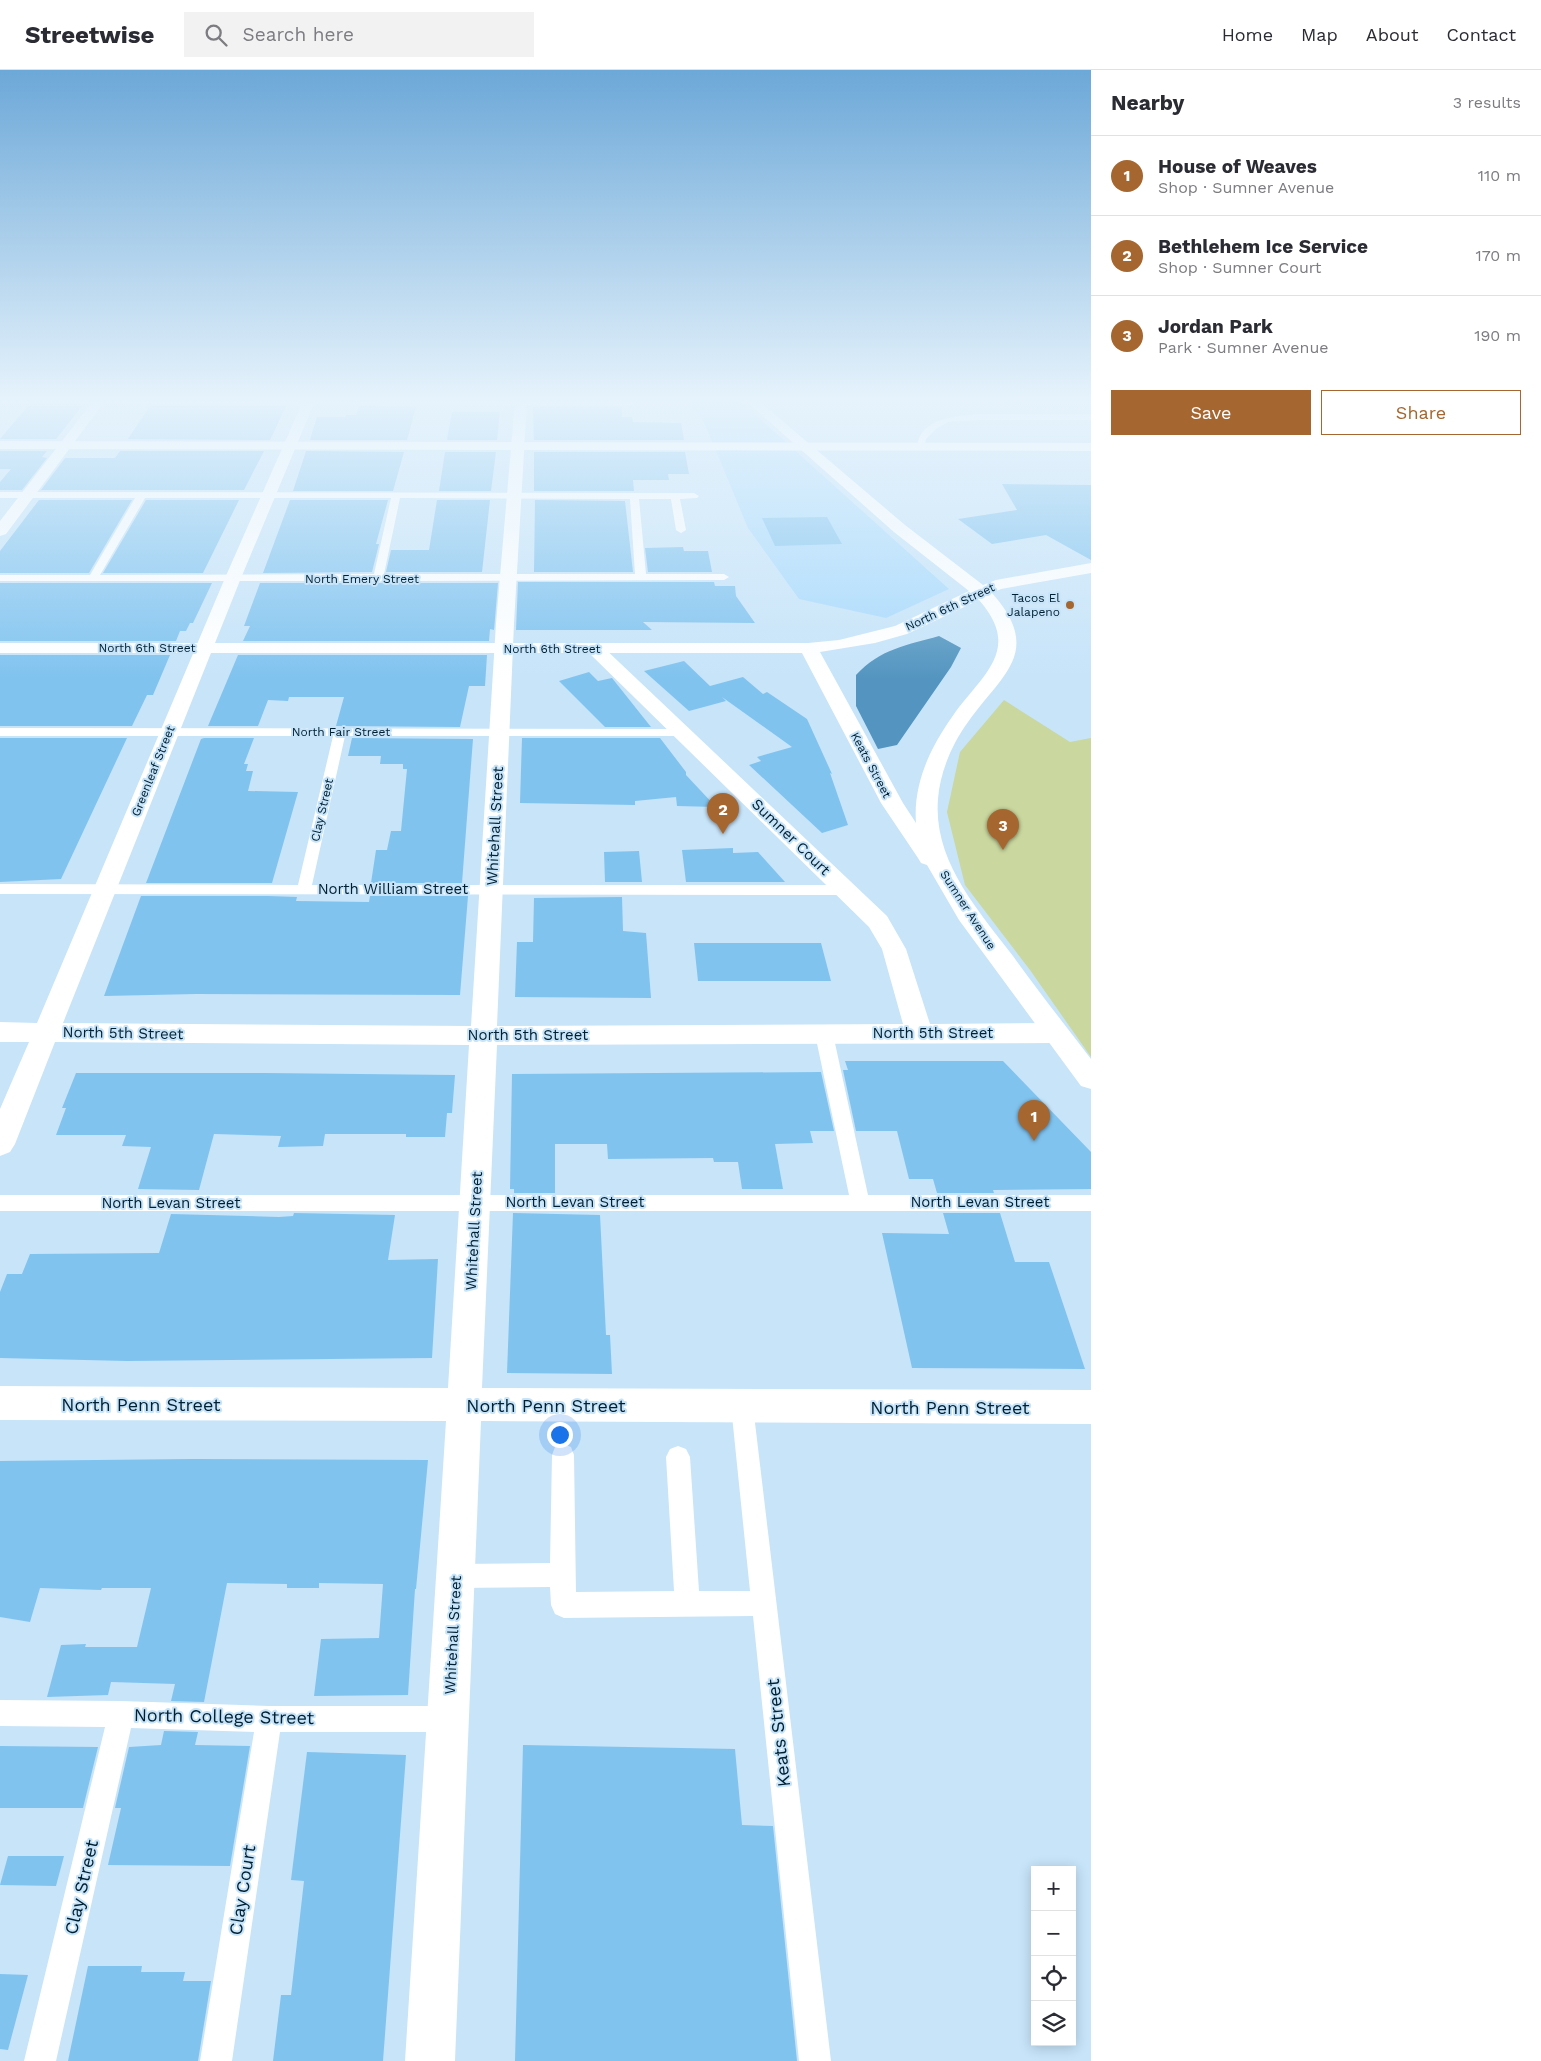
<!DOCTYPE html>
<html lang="en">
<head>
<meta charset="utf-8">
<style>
	body { margin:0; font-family:"Work Sans",sans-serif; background:#f2f2f3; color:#2b2b33 }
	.controls { position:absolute; right:15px; bottom:15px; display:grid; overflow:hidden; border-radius:0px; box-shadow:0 2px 12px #0003 }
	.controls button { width:45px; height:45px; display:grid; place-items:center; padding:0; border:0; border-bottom:1px solid #e1e1e2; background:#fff; color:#2b2b33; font:25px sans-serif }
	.you { position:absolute; left:559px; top:1364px; width:18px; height:18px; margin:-12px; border:4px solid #fff; border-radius:50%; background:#1a73e8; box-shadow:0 0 0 8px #1a73e833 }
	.badge { display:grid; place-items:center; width:32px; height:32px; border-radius:50%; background:#a6662f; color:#fff; font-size:16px; font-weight:700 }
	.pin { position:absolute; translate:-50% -41px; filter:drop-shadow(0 1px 2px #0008) }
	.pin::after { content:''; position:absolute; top:26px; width:18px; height:15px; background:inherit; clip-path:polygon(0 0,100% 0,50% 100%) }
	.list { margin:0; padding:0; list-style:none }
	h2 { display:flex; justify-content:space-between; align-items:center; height:65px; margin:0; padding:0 20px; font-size:21px }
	h2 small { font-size:16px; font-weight:400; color:#7c7c81 }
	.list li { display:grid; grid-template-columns:32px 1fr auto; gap:15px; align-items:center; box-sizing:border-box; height:80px; padding:0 20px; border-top:1px solid #e1e1e2 }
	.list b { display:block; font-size:19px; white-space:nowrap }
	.list p { margin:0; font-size:16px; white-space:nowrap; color:#7c7c81 }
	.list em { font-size:16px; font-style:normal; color:#7c7c81 }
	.actions { display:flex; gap:10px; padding:15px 20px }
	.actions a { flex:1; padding:11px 0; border:1px solid #a6662f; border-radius:0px; text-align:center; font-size:18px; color:#a6662f }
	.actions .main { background:#a6662f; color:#fff }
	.icon { flex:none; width:28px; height:28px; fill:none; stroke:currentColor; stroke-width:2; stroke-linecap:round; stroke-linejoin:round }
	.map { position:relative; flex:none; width:1091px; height:1991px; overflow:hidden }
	header { display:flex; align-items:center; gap:30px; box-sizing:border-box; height:70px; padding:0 25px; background:#fff; border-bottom:1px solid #e1e1e2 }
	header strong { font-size:24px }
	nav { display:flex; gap:28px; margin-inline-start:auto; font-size:18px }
	.search { width:350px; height:45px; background:#f2f2f3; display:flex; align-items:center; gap:12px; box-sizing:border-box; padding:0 18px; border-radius:0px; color:#7c7c81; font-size:19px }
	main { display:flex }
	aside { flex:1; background:#fff }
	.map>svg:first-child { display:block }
	.built { fill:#a9dafc }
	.green { fill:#cad79e }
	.water { fill:#5395c0 }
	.building { fill:#80c3ef }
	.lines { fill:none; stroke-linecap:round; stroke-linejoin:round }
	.lane { fill:#fff; fill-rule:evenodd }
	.street { fill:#fff; fill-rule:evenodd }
	.secondary { fill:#fff; fill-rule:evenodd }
	.primary { fill:#fff; fill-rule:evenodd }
	.poi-dot { fill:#a6662f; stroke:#c7e4f9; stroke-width:2 }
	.labels { text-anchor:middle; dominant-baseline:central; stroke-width:4; stroke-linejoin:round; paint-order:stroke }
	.far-street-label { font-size:12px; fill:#001f32; stroke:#c7e4f9 }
	.far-poi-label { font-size:12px; fill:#001f32; stroke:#c7e4f9; text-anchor:end }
	.street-label { font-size:15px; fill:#001f32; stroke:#c7e4f9 }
	.near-street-label { font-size:18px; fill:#001f32; stroke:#c7e4f9 }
</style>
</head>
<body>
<header>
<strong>Streetwise</strong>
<div class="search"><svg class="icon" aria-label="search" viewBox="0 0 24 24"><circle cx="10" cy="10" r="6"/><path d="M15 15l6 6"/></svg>Search here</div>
<nav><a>Home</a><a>Map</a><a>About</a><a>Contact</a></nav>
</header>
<main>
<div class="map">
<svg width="1091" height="1991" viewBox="0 0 1091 1991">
	<rect width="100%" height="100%" fill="#c7e4f9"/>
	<path class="built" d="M688,331H740L949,519L886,548L799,529L748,458L704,352Z"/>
	<path class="green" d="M1004,630L1070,672L1091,668V987L1030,900L965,815L947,742L960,682Z"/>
	<path class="water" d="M939,566L961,578L951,597L897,675L878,679L856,636V605C880,579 907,575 939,566Z"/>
	<path class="building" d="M28,336H82L56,369H0Z
		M150,336H286L270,370L128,369Z
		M359,336L416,337L407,370H310L317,347H345L346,345H356Z
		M533,337H622V347H632L633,352L681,353L684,370H534Z
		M452,342H500L497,370H447Z
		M0,381H47L42,387L47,388L22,420H0V412L11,399H0Z
		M120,381H264L244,420H41L65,388H115Z
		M306,381L404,382L393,421H293Z
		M445,382H496L491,421H439Z
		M534,382H685L689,404H668L669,410H633L634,421H534Z
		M1002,414L1091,415V490L1046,465L992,474L958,449L1017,440Z
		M39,430H132L89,503H0V481Z
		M146,430H239L203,503H103Z
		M290,430H388L376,474H379L372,502L263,503Z
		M437,430H490L482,502H386L391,480H429Z
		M535,430L625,431L633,502H534Z
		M827,447L842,474L775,476L762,448Z
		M683,477L684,481H708L712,502H648L645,478Z
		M518,512H714L715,516H735L736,526L755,553L643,552L652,560H516Z
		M0,513H212L193,553H190L186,561H180L176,571H0Z
		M260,513H498L494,560L490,559L489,571H243L250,556H244Z
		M0,585H170L153,625H147L132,656H0Z
		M238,585H487L485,616H469L460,657L336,656L344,627H289L288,631L268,630L258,656H208Z
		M684,591L710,616L743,607L763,624L767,622L807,649L832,704L830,703L848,755L822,763L749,695L761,691L757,687L792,677L722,627L726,631L689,641L644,601Z
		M589,602L598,611L612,608L651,657H605L559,611Z
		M0,668H127L61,809L0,812Z
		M204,668H254L244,694H248L246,701H253L248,721L298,722L272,813H146L201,669Z
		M352,668L473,669L462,813H371L376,780H387L391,761H401L407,699H403V694H380L381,686H348Z
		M522,668H660L686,702V705L716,737L677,736L676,727L635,731V735L520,733Z
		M733,778V783L758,782L785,812H686L682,780Z
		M639,781L642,812H605L604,782Z
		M141,826H268L297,827L296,831L369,832L370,826H468L460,925L196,924L104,926Z
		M622,827L623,861L646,863L651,928L515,927L517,872H533L534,828Z
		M694,873H821L831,911H698Z
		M845,991H1003L1091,1082V1119L993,1120L994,1123H937L933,1109H909L897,1061H856L843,1000H848Z
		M821,1002L834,1061H810L813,1073L775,1074L783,1119H742L738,1092H714L713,1088L608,1089L607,1074H555V1123H514V1119H510L512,1004Z
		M76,1003H264L455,1005L452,1043H447L445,1067H406V1064H325L323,1076L278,1077L281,1066L214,1064L199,1120L138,1119L151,1077L122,1076L126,1065H56L66,1038H62Z
		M294,1143L395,1145L388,1190L438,1189L432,1288L127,1291L0,1288V1222L7,1204H22L30,1184L159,1183L171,1144L279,1147L293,1146Z
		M513,1143L600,1145L606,1265H610L612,1304L507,1303Z
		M943,1143H1000L1015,1192H1049L1085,1299L912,1298L882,1163L949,1164Z
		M193,1389L428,1390L416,1519H415L408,1625L314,1626L321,1569L379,1568L383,1514L319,1513V1518H287V1514L227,1513L204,1632L171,1631L175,1614L111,1612L108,1625L47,1627L61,1575L86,1574L85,1577H137L151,1518H102L101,1520L40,1518L30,1552L0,1547V1391Z
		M164,1661L198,1662L195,1675L250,1676L230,1796L108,1795L121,1738H115L129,1677L161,1675Z
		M523,1675L735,1679L742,1755L773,1756L797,1991H515Z
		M0,1676L98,1677L83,1738H0Z
		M307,1682L406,1685L383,1991H273L281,1925H291L304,1811L291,1810Z
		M8,1786H64L56,1816L0,1815Z
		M88,1896H142L141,1902H185L183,1911H211L198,1991H68Z
		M0,1904L28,1905L8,1980L0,1979Z"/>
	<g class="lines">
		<path class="lane" d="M0,331H633L637,333L633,335L0,334Z
			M978,344H1091V350H978L948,352L936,359L926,369L924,379H918L917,377C920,347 955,347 978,344Z
			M0,422L694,423L699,426L697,428L680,429L686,460L681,463L676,460L671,429H639L646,504H724L729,507L724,510L382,511L378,512L374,511H0V505H90L135,428H0ZM145,428H391L374,504L100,505ZM400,428L630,429L635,504H384Z
			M0,658L683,659L689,663L688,666H345L312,815H846L851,817L854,820L851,823L846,825L0,824V814L298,815L333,666H0Z
			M824,958L830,960L833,964L868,1125H1091V1141H0V1125H849L815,964L818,960Z
			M742,1325L750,1329L753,1336L831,1991H799L753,1546L564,1548L555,1544L551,1535L550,1517L456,1518L447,1515L444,1506L447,1497L456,1494L550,1493L552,1385L555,1377L563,1374L571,1377L574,1385L576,1522L674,1521L666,1387L670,1379L678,1376L686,1379L690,1387L699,1521H750L731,1336L734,1329Z
			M0,1630L121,1631L269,1636H448L457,1640L461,1649L457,1658L448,1662H280L232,1991H200L254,1662L131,1658L56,1991H24L105,1657L0,1656Z"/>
		<path class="street" d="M93,331H105L6,464L0,466V451Z
			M303,331H315L241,508L63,953L471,956L496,553L515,331H527L514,553L497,956L903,954L882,879L869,857L589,583L586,579L589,575L595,574L601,575L887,846L906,879L930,954L1056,953L1065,956L1069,963L1065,970L1056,973L497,975L482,1318L1091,1320V1354L481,1351L455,1991H405L446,1351L0,1350V1316L448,1318L469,975L55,972L15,1074L10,1082L0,1086V1039L29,972H0V952L37,953L225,508Z"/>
		<path class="secondary" d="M746,331H759L905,455L983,515L996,510L1091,493V503L1001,519L992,523C1044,582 1002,604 968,652C952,674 940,702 938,729C933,791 978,840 1013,886C1038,921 1065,955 1091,989V1019L1081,1016L959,850L927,795L921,793L918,788L881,733L802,583H0V573H808L839,570L895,556L969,521L894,462ZM979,530C1024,581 980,606 952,647C930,678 913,714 916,753L903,733L820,582L875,573L907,564Z"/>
		<path class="primary" d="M0,371L1091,373V381L0,379Z"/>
	</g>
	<linearGradient id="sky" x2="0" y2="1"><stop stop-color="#6ca8d8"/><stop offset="0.54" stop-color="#e6f3fc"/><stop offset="1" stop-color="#e6f3fc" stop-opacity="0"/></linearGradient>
	<rect width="1091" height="609" fill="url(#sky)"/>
	<circle class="poi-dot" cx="1070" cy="535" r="5"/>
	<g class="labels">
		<g class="far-street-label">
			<text x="362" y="509">North Emery Street</text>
			<text transform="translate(950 537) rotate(-25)">North 6th Street</text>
			<text x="147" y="578">North 6th Street</text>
			<text x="552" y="579">North 6th Street</text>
			<text x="341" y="662">North Fair Street</text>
			<text transform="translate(871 695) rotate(62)">Keats Street</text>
			<text transform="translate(153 701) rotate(-68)">Greenleaf Street</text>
			<text transform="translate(322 740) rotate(-77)">Clay Street</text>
			<text transform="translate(968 840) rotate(57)">Sumner Avenue</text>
		</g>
		<g class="far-poi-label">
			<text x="1060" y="528">Tacos El<tspan x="1060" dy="14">Jalapeno</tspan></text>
		</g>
		<g class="street-label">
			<text transform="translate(495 756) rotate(-87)">Whitehall Street</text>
			<text transform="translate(791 767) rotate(44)">Sumner Court</text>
			<text x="393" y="819">North William Street</text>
			<text transform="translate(123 963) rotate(1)">North 5th Street</text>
			<text x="933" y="963">North 5th Street</text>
			<text x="528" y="965">North 5th Street</text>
			<text x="575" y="1132">North Levan Street</text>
			<text x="980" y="1132">North Levan Street</text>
			<text x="171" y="1133">North Levan Street</text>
			<text transform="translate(474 1161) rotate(-87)">Whitehall Street</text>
			<text transform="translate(453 1565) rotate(-87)">Whitehall Street</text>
		</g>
		<g class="near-street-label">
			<text x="141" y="1334">North Penn Street</text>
			<text x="546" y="1335">North Penn Street</text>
			<text x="950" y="1337">North Penn Street</text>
			<text transform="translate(224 1646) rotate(1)">North College Street</text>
			<text transform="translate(778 1663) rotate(-96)">Keats Street</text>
			<text transform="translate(81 1817) rotate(-77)">Clay Street</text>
			<text transform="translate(242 1820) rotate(-81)">Clay Court</text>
		</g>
	</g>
</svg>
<div class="controls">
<button>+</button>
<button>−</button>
<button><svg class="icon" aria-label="locate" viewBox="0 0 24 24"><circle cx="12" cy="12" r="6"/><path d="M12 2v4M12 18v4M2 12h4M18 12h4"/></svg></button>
<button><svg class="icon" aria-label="layers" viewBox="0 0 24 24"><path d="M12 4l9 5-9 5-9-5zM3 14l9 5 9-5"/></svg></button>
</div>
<div class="you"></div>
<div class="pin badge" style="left:1034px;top:1071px">1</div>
<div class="pin badge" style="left:723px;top:764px">2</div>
<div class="pin badge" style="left:1003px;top:780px">3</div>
</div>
<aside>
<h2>Nearby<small>3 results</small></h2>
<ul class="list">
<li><span class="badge">1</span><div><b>House of Weaves</b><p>Shop · Sumner Avenue</p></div><em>110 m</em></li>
<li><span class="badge">2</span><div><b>Bethlehem Ice Service</b><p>Shop · Sumner Court</p></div><em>170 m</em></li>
<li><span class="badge">3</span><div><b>Jordan Park</b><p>Park · Sumner Avenue</p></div><em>190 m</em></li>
</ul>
<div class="actions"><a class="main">Save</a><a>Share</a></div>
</aside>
</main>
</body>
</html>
